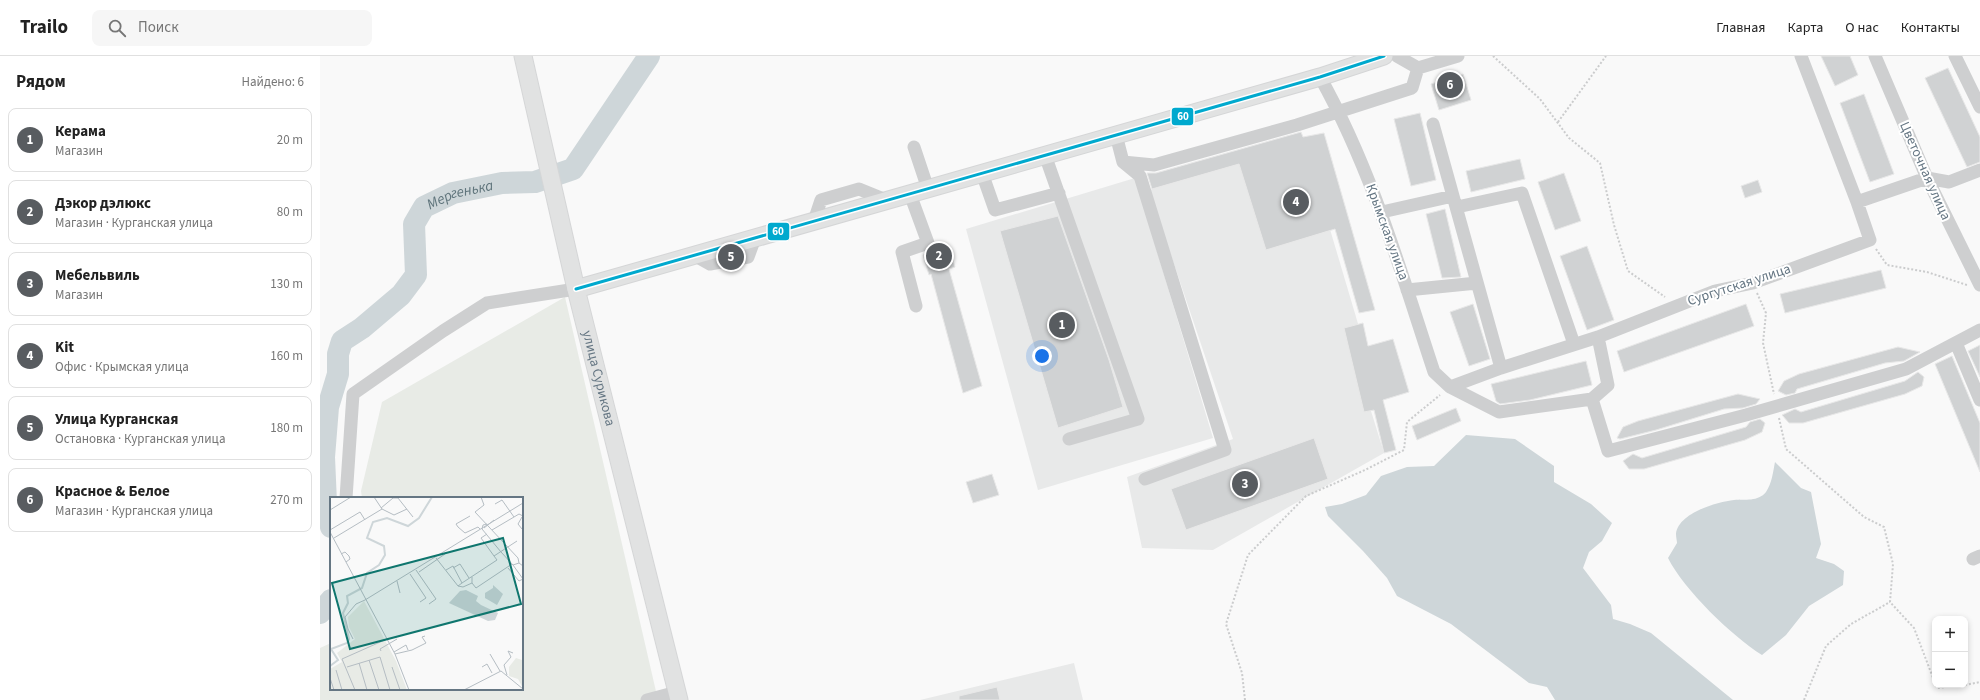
<!DOCTYPE html>
<html lang="ru">
<head>
<meta charset="utf-8">
<style>
	body { margin:0; font-family:"Source Sans 3",sans-serif; background:#f6f6f6; color:#222 }
	.controls { position:absolute; right:12px; bottom:12px; display:grid; overflow:hidden; border-radius:8px; box-shadow:0 2px 6px #0003 }
	.controls button { width:36px; height:36px; display:grid; place-items:center; padding:0; border:0; border-bottom:1px solid #e0e0e0; background:#fff; color:#222; font:20px sans-serif }
	.you { position:absolute; left:722px; top:300px; width:14px; height:14px; margin:-10px; border:3px solid #fff; border-radius:50%; background:#1a73e8; box-shadow:0 0 0 6px #1a73e833 }
	.badge { display:grid; place-items:center; width:26px; height:26px; border-radius:50%; background:#585c60; color:#fff; font-size:13px; font-weight:700 }
	.pin { position:absolute; translate:-50% -50%; border:2px solid #fff; box-shadow:0 1px 4px #0006 }
	.list { margin:0; padding:0; list-style:none }
	h2 { display:flex; justify-content:space-between; align-items:center; height:52px; margin:0; padding:0 16px; font-size:17px }
	h2 small { font-size:13px; font-weight:400; color:#767676 }
	.list li { display:grid; grid-template-columns:26px 1fr auto; gap:12px; align-items:center; box-sizing:border-box; height:64px; margin:0 8px 8px; padding:0 8px; border:1px solid #e0e0e0; border-radius:8px }
	.list b { display:block; font-size:15px; white-space:nowrap }
	.list p { margin:0; font-size:13px; white-space:nowrap; color:#767676 }
	.list em { font-size:13px; font-style:normal; color:#767676 }
	.icon { flex:none; width:22px; height:22px; fill:none; stroke:currentColor; stroke-width:2; stroke-linecap:round; stroke-linejoin:round }
	.map { position:relative; flex:none; width:1660px; height:644px; overflow:hidden }
	header { display:flex; align-items:center; gap:24px; box-sizing:border-box; height:56px; padding:0 20px; background:#fff; border-bottom:1px solid #e0e0e0 }
	header strong { font-size:19px }
	nav { display:flex; gap:22px; margin-inline-start:auto; font-size:14px }
	.search { width:280px; height:36px; background:#f6f6f6; display:flex; align-items:center; gap:10px; box-sizing:border-box; padding:0 14px; border-radius:8px; color:#767676; font-size:15px }
	main { display:flex }
	aside { flex:1; background:#fff }
	.map>svg:first-child { display:block }
	.built { fill:#e8e9e9 }
	.green { fill:#e8ebe6 }
	.water { fill:#ced6d9 }
	.lines { fill:none; stroke-linecap:round; stroke-linejoin:round }
	.river { stroke:#ced6d9; stroke-width:22 }
	.building { fill:#d0d2d3; stroke:#e8e8e8 }
	.major-casing { stroke:#d5d6d7; stroke-width:19 }
	.path { stroke:#cbcccd; stroke-width:2; stroke-dasharray:2 2; stroke-linecap:butt }
	.minor { stroke:#cecfd0; stroke-width:13 }
	.major { stroke:#e1e2e2; stroke-width:17 }
	.bus-1-casing { stroke:#fff; stroke-width:6 }
	.bus-1 { stroke:#00a9ce; stroke-width:3 }
	.labels { text-anchor:middle; dominant-baseline:central; stroke-width:4; stroke-linejoin:round; paint-order:stroke }
	.street-label { font-size:14px; fill:#657683; stroke:#fff }
	.water-label { font-size:15px; font-style:italic; fill:#60757c; stroke:#fff }
	.inset-river { fill:none; stroke:#ced6d9; stroke-width:2 }
	.inset-road { fill:none; stroke:#b5bdc3; stroke-width:1 }
	.view { fill:#0f766e; fill-opacity:0.15; stroke:#0f766e; stroke-width:2 }
	.inset-edge { fill:none; stroke:#657683; stroke-width:2 }
	.line-badge { stroke:#fff; stroke-width:1.5 }
	.badge-label { font-size:11px; text-anchor:middle; font-weight:bold; fill:#fff }
</style>
</head>
<body>
<header>
<strong>Trailo</strong>
<div class="search"><svg class="icon" aria-label="search" viewBox="0 0 24 24"><circle cx="10" cy="10" r="6"/><path d="M15 15l6 6"/></svg>Поиск</div>
<nav><a>Главная</a><a>Карта</a><a>О нас</a><a>Контакты</a></nav>
</header>
<main>
<aside>
<h2>Рядом<small>Найдено: 6</small></h2>
<ul class="list">
<li><span class="badge">1</span><div><b>Керама</b><p>Магазин</p></div><em>20 m</em></li>
<li><span class="badge">2</span><div><b>Дэкор дэлюкс</b><p>Магазин · Курганская улица</p></div><em>80 m</em></li>
<li><span class="badge">3</span><div><b>Мебельвиль</b><p>Магазин</p></div><em>130 m</em></li>
<li><span class="badge">4</span><div><b>Kit</b><p>Офис · Крымская улица</p></div><em>160 m</em></li>
<li><span class="badge">5</span><div><b>Улица Курганская</b><p>Остановка · Курганская улица</p></div><em>180 m</em></li>
<li><span class="badge">6</span><div><b>Красное &amp; Белое</b><p>Магазин · Курганская улица</p></div><em>270 m</em></li>
</ul>
</aside>
<div class="map">
<svg width="1660" height="644" viewBox="0 0 1660 644">
	<rect width="100%" height="100%" fill="#f9f9f9"/>
	<path class="built" d="M985,89L1063,352L1051,355L1064,397L893,494L822,492L807,421L913,383L829,134Z
		M815,122L893,382L718,434L646,173Z
		M754,607L763,644H600Z"/>
	<path class="green" d="M245,241L338,644H0V592L11,587V633H202V442H42L41,435L62,346Z"/>
	<path class="water" d="M1146,379L1195,383L1234,410V426L1271,448L1292,467L1282,485L1269,496L1263,512L1291,549L1293,563L1310,568L1331,577L1413,644H1235L1227,631L1209,627L1131,568L1077,540L1067,522L1043,495L1008,460L1005,451L1022,448L1046,439L1061,420L1087,411L1114,410Z
		M1455,406L1481,432L1491,436L1501,488L1496,502L1514,508L1524,515L1523,529L1489,550L1466,579L1442,599C1412,580 1364,534 1348,502L1357,487C1357,485 1356,481 1356,478C1358,457 1397,446 1414,444C1425,443 1438,446 1446,436C1452,427 1453,416 1455,406Z"/>
	<g class="lines">
		<g class="river">
			<path id="s1" d="M11,471L6,447L4,401L8,351L18,318V298L22,285L42,272L81,239L96,219L94,168L104,151L133,137L182,127L215,126L253,113L329,0"/>
			<path d="M0,557L11,544"/>
		</g>
	</g>
	<path class="building" d="M1501,0H1530L1538,19L1515,30Z
		M1628,12L1660,81V106L1647,111L1605,22Z
		M1143,18L1151,44L1119,54L1111,28Z
		M1544,38L1574,118L1550,126L1520,47Z
		M1100,57L1116,124L1091,130L1074,63Z
		M981,76L983,81L1004,77L1055,254L1039,257L1015,173L946,194L919,108L832,133L827,117H836Z
		M1200,103L1205,123L1151,136L1146,115Z
		M1244,117L1261,165L1235,174L1218,126Z
		M1438,124L1442,136L1425,142L1421,130Z
		M1125,153L1141,221L1122,222L1106,158Z
		M738,160L789,304L803,351L738,372L680,175Z
		M629,190L635,211L629,213L662,330L643,337L611,218L609,219L603,199Z
		M1267,190L1294,264L1267,274L1240,200Z
		M1561,214L1566,232L1465,257L1460,238Z
		M1153,248L1170,303L1149,310L1130,256Z
		M1426,248L1434,270L1304,316L1297,295Z
		M1043,267L1048,290L1073,283L1089,336L1063,344L1076,394L1064,397L1054,354L1044,356L1024,272Z
		M1660,289V321L1648,295Z
		M1578,291L1600,296L1584,305L1565,307L1477,333L1475,337L1466,339L1458,335L1464,325L1479,318Z
		M1632,300L1660,367V416L1615,308Z
		M1266,305L1272,329L1210,344L1180,348L1176,345L1171,328Z
		M1598,316L1604,321L1602,330L1585,338L1483,367H1469L1462,359L1475,353L1481,356L1585,325Z
		M1418,338L1440,343L1436,348L1423,352L1404,353L1336,374L1300,383L1297,382L1303,371L1318,365Z
		M1136,352L1141,365L1097,384L1092,370Z
		M1440,363L1445,367L1442,376L1425,384L1324,413H1309L1303,405L1313,398L1322,402L1426,371L1430,366Z
		M994,382L1008,423L866,474L851,433Z
		M672,418L679,439L653,447L646,426Z
		M677,631L680,644H639V640Z"/>
	<g class="lines">
		<g class="major-casing">
			<g id="major">
				<path id="s2" d="M203,0L256,233L359,644"/>
				<path d="M256,233L1000,21L1064,0"/>
			</g>
		</g>
		<path class="path" d="M1173,0L1220,43L1249,82L1280,107L1294,169L1308,215L1345,241
			M1238,66L1286,0
			M1556,193L1567,209L1607,216L1647,229
			M1437,237L1446,257L1443,287L1454,338
			M1459,362L1466,393L1544,461L1564,471L1573,508L1570,546L1594,572L1615,627
			M1616,629L1617,632L1642,629
			M1645,629L1660,626
			M925,644L922,617L906,568L928,499L986,440L1045,414L1084,394L1087,366L1120,339
			M1484,644L1506,590L1531,568L1570,546"/>
		<path class="minor" d="M1077,0L1098,12L1138,0
			M1481,0L1537,146
			M1555,0L1607,122L1660,229
			M1635,0L1660,51
			M1000,21C1052,114 1081,216 1114,316L1130,331L1179,356L1272,343L1288,329L1278,281
			M1113,68L1133,140
			M796,79L803,106L820,120L905,394L825,423
			M594,91L608,133
			M725,99L818,363L749,383
			M803,106L834,109L977,69L1092,32L1098,12
			M662,117L675,154L739,137
			M1607,122L1629,126L1660,114
			M590,138L608,187L582,196L596,250
			M1137,151L1202,137L1254,288
			M1062,156L1133,140L1181,312L1130,331
			M494,165L501,144L539,133L566,144
			M374,199L390,208L428,201L435,182
			M1087,234L1157,227
			M1636,287L1660,344
			M1181,312L1278,281L1395,235L1433,227L1550,184L1537,146L1607,122
			M1272,343L1288,395L1426,359L1586,313L1660,274
			M26,442L33,338L123,275L167,247L256,233
			M1653,503L1660,500
			M327,644L357,636"/>
		<use href="#major" class="major"/>
		<g class="bus-1-casing">
			<path id="bus-1" d="M256,233L1000,21L1064,0"/>
		</g>
		<use href="#bus-1" class="bus-1"/>
	</g>
	<g class="labels">
		<g class="street-label">
			<text transform="translate(1605 115) rotate(66)">Цветочная улица</text>
			<text transform="translate(1067 176) rotate(70)">Крымская улица</text>
			<text transform="translate(1419 229) rotate(-18)">Сургутская улица</text>
			<text stroke="none"><textPath href="#s2" startOffset="331">улица Сурикова</textPath></text>
		</g>
		<g class="water-label">
			<text stroke="none"><textPath href="#s1" startOffset="398">Мергенька</textPath></text>
		</g>
	</g>
	<g transform="translate(10 441)">
		<rect width="193" height="193" fill="#f9f9f9"/>
		<path d="M34,104L66,164L77,193H0V172L12,165L7,156L25,142L19,130L18,120ZM186,161L192,163L193,191L188,182L179,179V170Z" fill="#e8ebe6"/>
		<path d="M163,88L173,97L167,108L155,101V96L163,91ZM136,93L148,99L146,104L151,108L168,116L165,123L158,124L119,106L130,94Z" fill="#ced6d9"/>
		<path class="inset-river" d="M0,169L8,163L1,152L17,146L19,142L13,116L18,106L17,99L32,91L37,76L49,68L55,58L54,49L37,41L43,25L57,21L78,29L89,21L102,0"/>
		<path class="inset-road" d="M44,0L52,12L64,18L77,12M151,0L154,8L145,15L188,61L189,66M165,7L172,3L184,20L189,17L193,19M51,11L63,1H68L83,20M0,13L21,0M140,19L126,27L128,30L135,36L148,30L150,32M192,20L188,27L192,32M157,27L153,28L152,32L171,55L183,68L189,66L193,69M154,31L164,23M0,33L30,15L35,23M162,33L184,20M0,35L65,157L79,193M157,37L151,41L164,59M4,41L52,12M11,57L15,55L19,59L20,62L16,65M106,61L128,89M183,68L193,82M123,71L130,67L139,81M178,71L189,84L193,82V84M86,73L106,102L99,107M116,73L123,69L132,86L128,89M89,75L115,57M80,77L96,101L90,105M67,84L70,96M132,86L167,63L164,59L187,44M142,86L146,91L182,67M128,89L133,90L142,86V80M35,103L193,6M23,142L18,132L15,120L26,107L35,103M51,154L50,152L67,142M64,155L76,148L78,153M65,157L82,153L96,146L92,140L95,139M160,157L170,174M39,163L49,193M29,166L37,193M17,170L50,160L60,193M62,170L70,193M152,170L157,167L162,176M6,173L12,193M177,178L174,168L181,160L178,154L183,156M0,181L4,193M25,193L12,162L57,142M134,193L171,174L193,192"/>
		<path class="view" d="M173,41L191,107L20,152L2,86Z"/>
		<rect width="193" height="193" class="inset-edge"/>
	</g>
	<g class="line-badge">
		<rect x="851" y="51" width="23" height="19" rx="4" fill="#00a9ce"/>
		<rect x="447" y="166" width="23" height="19" rx="4" fill="#00a9ce"/>
	</g>
	<g class="badge-label">
		<text x="863" y="64">60</text>
		<text x="458" y="179">60</text>
	</g>
</svg>
<div class="controls">
<button>+</button>
<button>−</button>
</div>
<div class="you"></div>
<div class="pin badge" style="left:742px;top:269px">1</div>
<div class="pin badge" style="left:619px;top:200px">2</div>
<div class="pin badge" style="left:925px;top:428px">3</div>
<div class="pin badge" style="left:976px;top:146px">4</div>
<div class="pin badge" style="left:411px;top:201px">5</div>
<div class="pin badge" style="left:1130px;top:29px">6</div>
</div>
</main>
</body>
</html>
